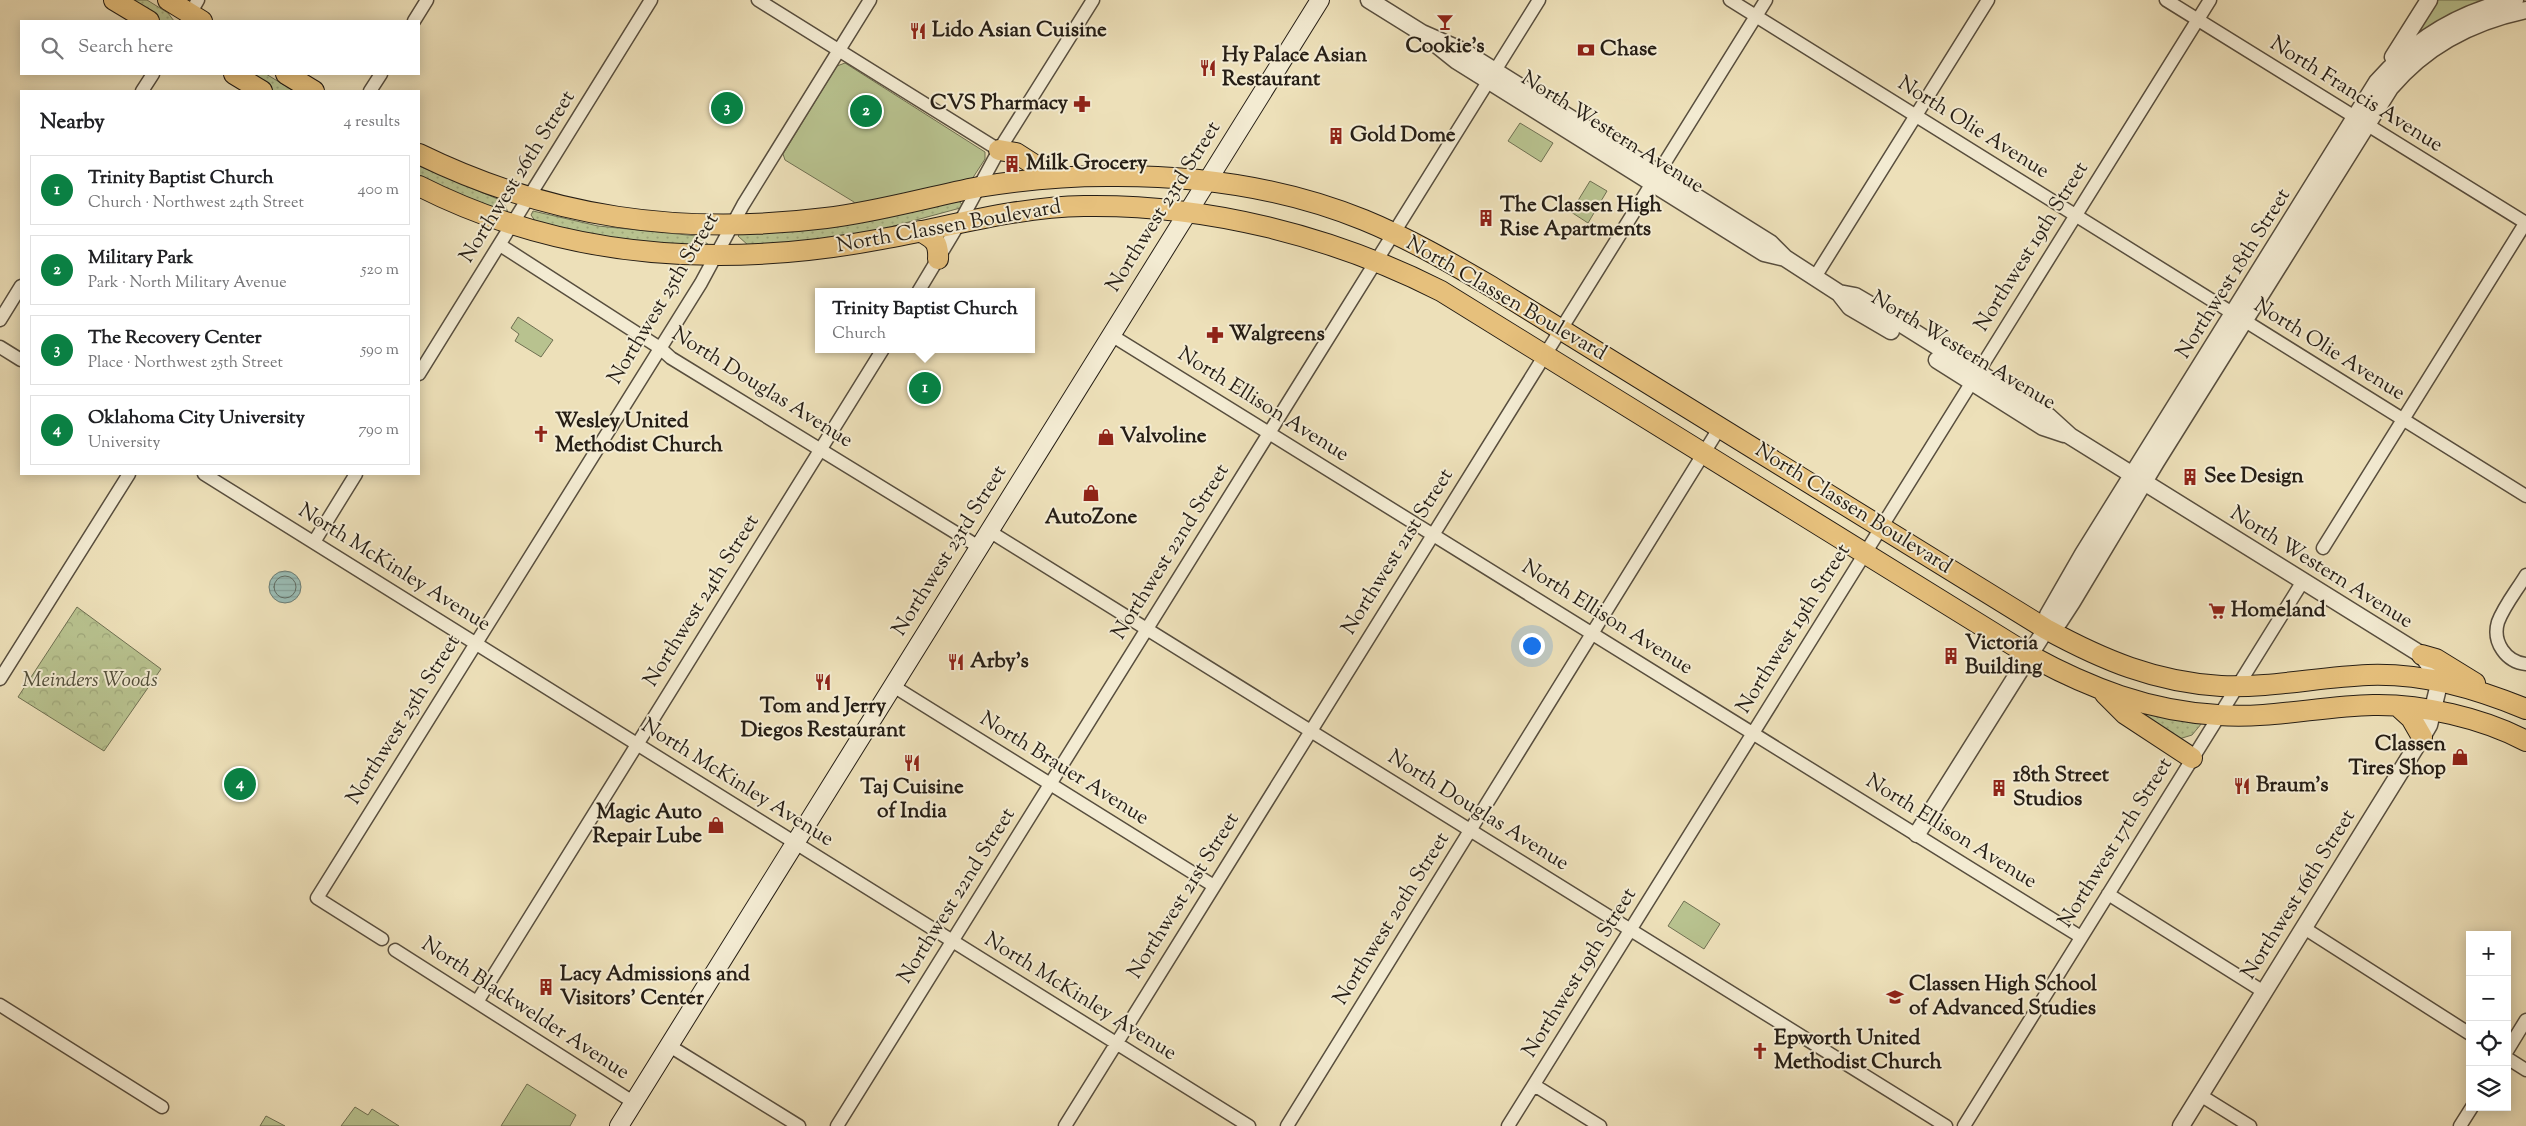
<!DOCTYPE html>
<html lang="en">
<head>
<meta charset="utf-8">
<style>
	body { margin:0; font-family:"Sorts Mill Goudy",serif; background:#f2f2f2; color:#202124 }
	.controls { position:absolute; right:15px; bottom:15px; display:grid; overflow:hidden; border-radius:0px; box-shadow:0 2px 12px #0003 }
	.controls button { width:45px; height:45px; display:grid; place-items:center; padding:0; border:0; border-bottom:1px solid #e0e0e0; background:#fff; color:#202124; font:25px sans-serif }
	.you { position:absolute; left:1531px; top:645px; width:18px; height:18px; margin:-12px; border:4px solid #fff; border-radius:50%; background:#1a73e8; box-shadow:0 0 0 8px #1a73e833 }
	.badge { display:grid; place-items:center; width:32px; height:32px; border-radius:50%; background:#0b8043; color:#fff; font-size:16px; font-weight:700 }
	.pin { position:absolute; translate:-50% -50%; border:2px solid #fff; box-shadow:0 1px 5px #0006 }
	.popup { position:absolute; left:815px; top:288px; width:220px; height:65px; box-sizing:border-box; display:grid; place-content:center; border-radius:0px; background:#fff; filter:drop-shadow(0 1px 4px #0005); font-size:16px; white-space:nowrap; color:#757577 }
	.popup b { font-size:19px; color:#202124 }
	.popup::after { content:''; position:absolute; left:50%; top:100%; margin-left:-10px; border:10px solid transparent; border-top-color:#fff }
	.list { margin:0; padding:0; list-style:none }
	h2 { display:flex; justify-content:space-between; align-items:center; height:65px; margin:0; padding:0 20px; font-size:21px }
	h2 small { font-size:16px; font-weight:400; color:#757577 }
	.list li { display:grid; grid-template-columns:32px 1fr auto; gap:15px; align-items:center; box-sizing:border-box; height:70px; margin:0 10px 10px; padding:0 10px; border:1px solid #e0e0e0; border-radius:0px }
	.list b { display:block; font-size:19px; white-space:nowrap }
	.list p { margin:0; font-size:16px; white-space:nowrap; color:#757577 }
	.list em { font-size:16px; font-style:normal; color:#757577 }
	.icon { flex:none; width:28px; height:28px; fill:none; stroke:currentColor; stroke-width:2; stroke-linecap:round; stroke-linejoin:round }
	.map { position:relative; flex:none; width:2526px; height:1126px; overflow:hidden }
	.search { position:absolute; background:#fff; box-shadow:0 2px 12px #0003; left:20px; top:20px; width:400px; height:55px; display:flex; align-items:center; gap:12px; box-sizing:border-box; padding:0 18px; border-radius:0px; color:#757577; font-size:19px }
	.panel { position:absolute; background:#fff; box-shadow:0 2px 12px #0003; left:20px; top:90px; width:400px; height:385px; border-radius:0px }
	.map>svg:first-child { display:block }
	.grass { fill:url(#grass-dots); stroke:#6f7052 }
	.forest { fill:url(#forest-crowns); stroke:#6f7052 }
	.green { fill:#b8c28f; stroke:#6f7052 }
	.water { fill:url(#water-rules); stroke:#6c7d74 }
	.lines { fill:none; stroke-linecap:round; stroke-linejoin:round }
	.shore { stroke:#606d64; stroke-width:1 }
	.minor-casing { stroke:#584e3e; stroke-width:15 }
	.tertiary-casing { stroke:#584e3e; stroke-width:19 }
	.secondary-casing { stroke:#261e15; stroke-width:20 }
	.primary-casing { stroke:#261e15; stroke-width:22 }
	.minor { stroke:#f3ebd2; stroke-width:12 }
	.tertiary { stroke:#f3ebd2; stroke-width:16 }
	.secondary { stroke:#f3ebd2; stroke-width:18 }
	.primary { stroke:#e6c07c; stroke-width:20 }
	.labels { text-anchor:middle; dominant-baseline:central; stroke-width:4; stroke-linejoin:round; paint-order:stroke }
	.poi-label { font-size:21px; font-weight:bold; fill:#261e15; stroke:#f3ebd2; text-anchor:start }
	.street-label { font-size:21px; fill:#261e15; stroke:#f3ebd2 }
	.park-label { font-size:21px; font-style:italic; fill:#524f3a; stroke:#f3ebd2 }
</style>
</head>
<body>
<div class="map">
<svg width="2526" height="1126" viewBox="0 0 2526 1126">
	<defs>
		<pattern id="grass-dots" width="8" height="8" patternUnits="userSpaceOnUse" patternTransform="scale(1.25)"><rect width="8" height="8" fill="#b8c28f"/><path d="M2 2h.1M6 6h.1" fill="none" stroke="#9ea67a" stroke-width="1.8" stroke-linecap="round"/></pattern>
		<pattern id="forest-crowns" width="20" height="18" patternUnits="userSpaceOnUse" patternTransform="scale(1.25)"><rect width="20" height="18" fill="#b8c28f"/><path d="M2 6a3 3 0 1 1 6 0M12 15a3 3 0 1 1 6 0" fill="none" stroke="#9ea67a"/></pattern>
		<pattern id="water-rules" width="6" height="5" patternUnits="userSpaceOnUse" patternTransform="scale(1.25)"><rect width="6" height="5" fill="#9abcb4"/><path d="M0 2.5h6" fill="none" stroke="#85a19a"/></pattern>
	</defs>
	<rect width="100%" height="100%" fill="#ede0b9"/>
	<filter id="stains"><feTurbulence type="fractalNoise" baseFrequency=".004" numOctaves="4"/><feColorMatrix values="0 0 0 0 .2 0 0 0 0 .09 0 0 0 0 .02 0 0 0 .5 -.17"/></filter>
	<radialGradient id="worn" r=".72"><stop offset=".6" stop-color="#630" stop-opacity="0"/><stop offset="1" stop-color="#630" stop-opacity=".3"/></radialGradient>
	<path class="grass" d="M126,0H147L168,13L174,21H160Z
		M245,74H266L294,91H273Z
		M419,166L500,200L505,205L509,215L419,180Z
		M959,201L964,207L857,236L749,246L738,236L740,234L830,227Z
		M533,211L598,226L697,236L709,245L653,246L538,225L531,215Z
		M2131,711L2200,721L2202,723L2192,735L2179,739Z"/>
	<path class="forest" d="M77,607L161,669L104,751L18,697Z"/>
	<path class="green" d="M2436,0H2487L2419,35L2416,34Z
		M845,63L985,152V159L972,179L855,206L854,202L785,160L783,154L837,66Z
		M1520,123L1553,143L1541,162L1508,141Z
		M1590,181L1607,191L1588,223L1571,212Z
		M518,317L553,340L541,357L515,341L519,334L511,328Z
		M1684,901L1720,924L1704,949L1668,926Z
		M527,1084L576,1115L570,1126H501Z
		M355,1107L368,1115L372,1109L399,1126H341Z
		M266,1116L285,1126H260Z"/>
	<path class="water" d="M269 587a16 16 0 1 1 32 0a16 16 0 1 1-32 0Z"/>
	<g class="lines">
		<path class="shore" d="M274 587a11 11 0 1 1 22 0a11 11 0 1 1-22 0Z"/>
		<g class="minor-casing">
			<path id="minor" d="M758,0L999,150
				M1730,0L2526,496
				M2166,0L2526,223
				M187,19L198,0
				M414,21L427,0
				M142,91L153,74
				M370,91L381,74
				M500,245L660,348L671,358L979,547
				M1815,277L1988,0
				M918,292L960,222L999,150L1093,0
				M0,320L21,286
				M1111,335L2081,937
				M0,347L21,360
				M419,374L651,0
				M204,474L1249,1126
				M989,531L1946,1126
				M314,542L356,474
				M2323,548L2526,222
				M2526,575C2517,590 2504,606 2498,622C2492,642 2506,662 2526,664
				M0,679L129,474
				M893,686L1214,886
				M2108,894L2264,992
				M2304,928L2470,1034
				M382,939L317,898L701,283L743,205L870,0
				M395,950L633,1102
				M477,1002L883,349
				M0,1005L162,1107
				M668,1045L799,1126
				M2507,1051L2526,1020
				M2507,1058L2526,1070
				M1534,1085L1600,1126
				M2200,1095L2250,1126
				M837,1126L1539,0
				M1065,1126L1766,0
				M1287,1126L1720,427
				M1508,1126L2210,0
				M1964,1126L2303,581
				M2460,1126L2472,1107"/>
		</g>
		<g class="tertiary-casing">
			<path id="tertiary" d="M1369,0L1422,33L1457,61L1764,253L1785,258
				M1422,33L1463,51L1770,243L1785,258L1839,293L1850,307L1891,331
				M2393,57L2429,0
				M1839,293L1855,296L1879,310L2048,416L2070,436L2422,655L2440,680L2429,725L2422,737L2181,1126
				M1937,360L2043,427L2064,434
				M2046,629L2059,622L2072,602L2156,462L2390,88C2425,46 2473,21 2526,10
				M1917,834L2046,629L2048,615L2083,554L2377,82C2415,39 2459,12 2515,0"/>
		</g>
		<g class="secondary-casing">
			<path id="secondary" d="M619,1126L1320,0"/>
		</g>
		<g class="primary-casing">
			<path id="primary" d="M114,0L149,21
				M168,0L202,21
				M234,74L262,91
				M286,74L314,91
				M999,150L1016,153L1055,178
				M419,154C550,218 681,236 826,218C877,212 928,197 979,187C1021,180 1064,176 1107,176C1193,175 1283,187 1364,220C1408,238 1451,263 1492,287L2046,629C2103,660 2155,682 2221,686C2270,688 2319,677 2368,675C2423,673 2475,688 2526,709
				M419,186C565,260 723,269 882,239C949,227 1015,207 1084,206C1206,204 1333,236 1441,291L2029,655C2089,688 2149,711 2218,715C2270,719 2321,706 2373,705C2421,704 2483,718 2526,741
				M920,231C934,239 939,242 938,259
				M2422,655L2436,659L2475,683
				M2105,694L2125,714L2192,758
				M2400,708L2411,718L2422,737"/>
		</g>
		<use href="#minor" class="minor"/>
		<use href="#tertiary" class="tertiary"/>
		<use href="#secondary" class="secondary"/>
		<use href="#primary" class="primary"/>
	</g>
	<defs>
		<g id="bar-bare" transform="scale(1.35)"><path d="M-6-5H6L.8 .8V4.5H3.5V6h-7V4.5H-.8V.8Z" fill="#8f2418" stroke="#f3ebd2" stroke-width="2.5" paint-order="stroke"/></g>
		<g id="restaurant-bare" transform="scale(1.35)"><path d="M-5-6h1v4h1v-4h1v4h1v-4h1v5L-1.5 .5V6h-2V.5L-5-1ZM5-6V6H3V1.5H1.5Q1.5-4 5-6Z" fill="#8f2418" stroke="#f3ebd2" stroke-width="2.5" paint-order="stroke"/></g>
		<g id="bank-bare" transform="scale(1.35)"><path d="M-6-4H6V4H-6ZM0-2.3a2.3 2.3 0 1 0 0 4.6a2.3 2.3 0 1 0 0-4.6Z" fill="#8f2418" stroke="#f3ebd2" stroke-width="2.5" paint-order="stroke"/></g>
		<g id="pharmacy-bare" transform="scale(1.35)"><path d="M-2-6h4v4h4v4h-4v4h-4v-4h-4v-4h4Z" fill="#8f2418" stroke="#f3ebd2" stroke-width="2.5" paint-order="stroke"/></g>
		<g id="building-bare" transform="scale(1.35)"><path d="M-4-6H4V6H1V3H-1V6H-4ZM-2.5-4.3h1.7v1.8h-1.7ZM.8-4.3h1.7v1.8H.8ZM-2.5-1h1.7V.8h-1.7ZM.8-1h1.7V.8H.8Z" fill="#8f2418" stroke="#f3ebd2" stroke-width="2.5" paint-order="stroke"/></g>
		<g id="church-bare" transform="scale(1.35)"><path d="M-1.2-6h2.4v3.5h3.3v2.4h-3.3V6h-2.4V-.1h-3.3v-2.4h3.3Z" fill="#8f2418" stroke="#f3ebd2" stroke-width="2.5" paint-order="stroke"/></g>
		<g id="shop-bare" transform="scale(1.35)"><path d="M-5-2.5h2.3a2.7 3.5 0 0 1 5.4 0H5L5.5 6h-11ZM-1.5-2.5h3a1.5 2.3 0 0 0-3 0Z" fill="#8f2418" stroke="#f3ebd2" stroke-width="2.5" paint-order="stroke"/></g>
		<g id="supermarket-bare" transform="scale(1.35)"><path d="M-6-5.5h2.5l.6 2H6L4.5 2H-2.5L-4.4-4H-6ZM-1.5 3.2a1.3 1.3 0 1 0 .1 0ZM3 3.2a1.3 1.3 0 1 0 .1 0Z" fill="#8f2418" stroke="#f3ebd2" stroke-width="2.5" paint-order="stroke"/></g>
		<g id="school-bare" transform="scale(1.35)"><path d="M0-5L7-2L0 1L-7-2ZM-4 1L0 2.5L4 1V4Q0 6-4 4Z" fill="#8f2418" stroke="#f3ebd2" stroke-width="2.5" paint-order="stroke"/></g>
	</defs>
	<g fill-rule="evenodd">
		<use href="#bar-bare" x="1445" y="22"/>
		<use href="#restaurant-bare" x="918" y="31"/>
		<use href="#bank-bare" x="1586" y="50"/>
		<use href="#restaurant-bare" x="1208" y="68"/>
		<use href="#pharmacy-bare" x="1082" y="104"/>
		<use href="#building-bare" x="1336" y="136"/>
		<use href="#building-bare" x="1012" y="164"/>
		<use href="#building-bare" x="1486" y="218"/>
		<use href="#pharmacy-bare" x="1215" y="335"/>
		<use href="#church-bare" x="541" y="434"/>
		<use href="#shop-bare" x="1106" y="437"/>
		<use href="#building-bare" x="2190" y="477"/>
		<use href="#shop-bare" x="1091" y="493"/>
		<use href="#supermarket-bare" x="2217" y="611"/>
		<use href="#building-bare" x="1951" y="656"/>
		<use href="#restaurant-bare" x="956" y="662"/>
		<use href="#restaurant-bare" x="823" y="682"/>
		<use href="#shop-bare" x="2460" y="757"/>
		<use href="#restaurant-bare" x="912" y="763"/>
		<use href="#restaurant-bare" x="2242" y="786"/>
		<use href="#building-bare" x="1999" y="788"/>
		<use href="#shop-bare" x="716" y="825"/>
		<use href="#building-bare" x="546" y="987"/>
		<use href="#school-bare" x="1895" y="997"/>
		<use href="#church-bare" x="1760" y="1051"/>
	</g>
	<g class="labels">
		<g class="poi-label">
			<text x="932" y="31">Lido Asian Cuisine</text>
			<text x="1445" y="47" text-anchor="middle">Cookie's</text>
			<text x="1600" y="50">Chase</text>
			<text x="1222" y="56">Hy Palace Asian<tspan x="1222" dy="24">Restaurant</tspan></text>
			<text x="1068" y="104" text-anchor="end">CVS Pharmacy</text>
			<text x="1350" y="136">Gold Dome</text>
			<text x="1026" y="164">Milk Grocery</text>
			<text x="1500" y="206">The Classen High<tspan x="1500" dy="24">Rise Apartments</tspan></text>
			<text x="1229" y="335">Walgreens</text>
			<text x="555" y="422">Wesley United<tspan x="555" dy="24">Methodist Church</tspan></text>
			<text x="1120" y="437">Valvoline</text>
			<text x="2204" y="477">See Design</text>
			<text x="1091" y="518" text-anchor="middle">AutoZone</text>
			<text x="2231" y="611">Homeland</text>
			<text x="1965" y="644">Victoria<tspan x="1965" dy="24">Building</tspan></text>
			<text x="970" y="662">Arby's</text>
			<text x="823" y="707" text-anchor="middle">Tom and Jerry<tspan x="823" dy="24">Diegos Restaurant</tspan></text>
			<text x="2446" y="745" text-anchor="end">Classen<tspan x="2446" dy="24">Tires Shop</tspan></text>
			<text x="2013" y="776">18th Street<tspan x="2013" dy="24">Studios</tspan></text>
			<text x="2256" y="786">Braum's</text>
			<text x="912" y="788" text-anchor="middle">Taj Cuisine<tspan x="912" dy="24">of India</tspan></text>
			<text x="702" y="813" text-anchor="end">Magic Auto<tspan x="702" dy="24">Repair Lube</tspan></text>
			<text x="560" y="975">Lacy Admissions and<tspan x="560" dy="24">Visitors' Center</tspan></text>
			<text x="1909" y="985">Classen High School<tspan x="1909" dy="24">of Advanced Studies</tspan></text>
			<text x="1774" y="1039">Epworth United<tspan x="1774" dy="24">Methodist Church</tspan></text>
		</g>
		<g class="street-label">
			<text transform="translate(2356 95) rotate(32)">North Francis Avenue</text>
			<text transform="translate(1973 128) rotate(32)">North Olie Avenue</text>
			<text transform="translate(1612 133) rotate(32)">North Western Avenue</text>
			<text transform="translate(518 177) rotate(-58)">Northwest 26th Street</text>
			<text transform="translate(1164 207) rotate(-58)">Northwest 23rd Street</text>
			<text transform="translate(949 227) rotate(-10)">North Classen Boulevard</text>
			<text transform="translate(2032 247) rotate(-58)">Northwest 19th Street</text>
			<text transform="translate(2234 274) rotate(-58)">Northwest 18th Street</text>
			<text transform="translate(664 299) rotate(-59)">Northwest 25th Street</text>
			<text transform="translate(1506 299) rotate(30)">North Classen Boulevard</text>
			<text transform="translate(2329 350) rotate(32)">North Olie Avenue</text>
			<text transform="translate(1963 351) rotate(31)">North Western Avenue</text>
			<text transform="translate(762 388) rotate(32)">North Douglas Avenue</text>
			<text transform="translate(1263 405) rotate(32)">North Ellison Avenue</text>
			<text transform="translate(1853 509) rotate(32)">North Classen Boulevard</text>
			<text transform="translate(950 551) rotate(-58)">Northwest 23rd Street</text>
			<text transform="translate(1171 552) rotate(-58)">Northwest 22nd Street</text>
			<text transform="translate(1398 552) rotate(-58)">Northwest 21st Street</text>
			<text transform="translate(394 568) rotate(32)">North McKinley Avenue</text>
			<text transform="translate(2321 568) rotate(32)">North Western Avenue</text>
			<text transform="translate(702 601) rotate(-58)">Northwest 24th Street</text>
			<text transform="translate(1607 618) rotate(32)">North Ellison Avenue</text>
			<text transform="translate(1794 629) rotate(-58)">Northwest 19th Street</text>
			<text transform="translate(404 720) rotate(-58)">Northwest 25th Street</text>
			<text transform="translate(1064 769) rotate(32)">North Brauer Avenue</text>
			<text transform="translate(737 783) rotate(32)">North McKinley Avenue</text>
			<text transform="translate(1478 811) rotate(32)">North Douglas Avenue</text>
			<text transform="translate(1951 832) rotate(32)">North Ellison Avenue</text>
			<text transform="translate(2116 843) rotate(-58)">Northwest 17th Street</text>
			<text transform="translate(2299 895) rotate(-58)">Northwest 16th Street</text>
			<text transform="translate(957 896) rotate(-58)">Northwest 22nd Street</text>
			<text transform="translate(1184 896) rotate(-58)">Northwest 21st Street</text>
			<text transform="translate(1392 919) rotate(-58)">Northwest 20th Street</text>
			<text transform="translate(1580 973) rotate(-58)">Northwest 19th Street</text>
			<text transform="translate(1080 997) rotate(32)">North McKinley Avenue</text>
			<text transform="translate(525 1009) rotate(33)">North Blackwelder Avenue</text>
		</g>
		<g class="park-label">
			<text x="90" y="681">Meinders Woods</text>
		</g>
	</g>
	<rect width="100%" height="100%" filter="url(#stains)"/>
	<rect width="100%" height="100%" fill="url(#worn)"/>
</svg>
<div class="controls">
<button>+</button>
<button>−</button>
<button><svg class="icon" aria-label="locate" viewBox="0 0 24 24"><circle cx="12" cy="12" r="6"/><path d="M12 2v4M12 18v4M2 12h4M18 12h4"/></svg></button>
<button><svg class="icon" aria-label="layers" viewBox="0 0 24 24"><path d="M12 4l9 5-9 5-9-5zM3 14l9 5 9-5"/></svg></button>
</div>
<div class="you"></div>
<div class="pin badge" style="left:925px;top:388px">1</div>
<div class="popup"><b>Trinity Baptist Church</b>Church</div>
<div class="pin badge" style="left:866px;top:111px">2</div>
<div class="pin badge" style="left:727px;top:108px">3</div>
<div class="pin badge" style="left:240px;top:784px">4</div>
<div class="search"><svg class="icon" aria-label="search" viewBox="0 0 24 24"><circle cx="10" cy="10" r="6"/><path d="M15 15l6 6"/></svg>Search here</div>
<section class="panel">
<h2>Nearby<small>4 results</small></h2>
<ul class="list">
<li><span class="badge">1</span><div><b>Trinity Baptist Church</b><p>Church · Northwest 24th Street</p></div><em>400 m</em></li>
<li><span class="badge">2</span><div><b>Military Park</b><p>Park · North Military Avenue</p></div><em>520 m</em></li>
<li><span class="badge">3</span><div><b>The Recovery Center</b><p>Place · Northwest 25th Street</p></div><em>590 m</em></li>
<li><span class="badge">4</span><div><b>Oklahoma City University</b><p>University</p></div><em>790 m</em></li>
</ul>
</section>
</div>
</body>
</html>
